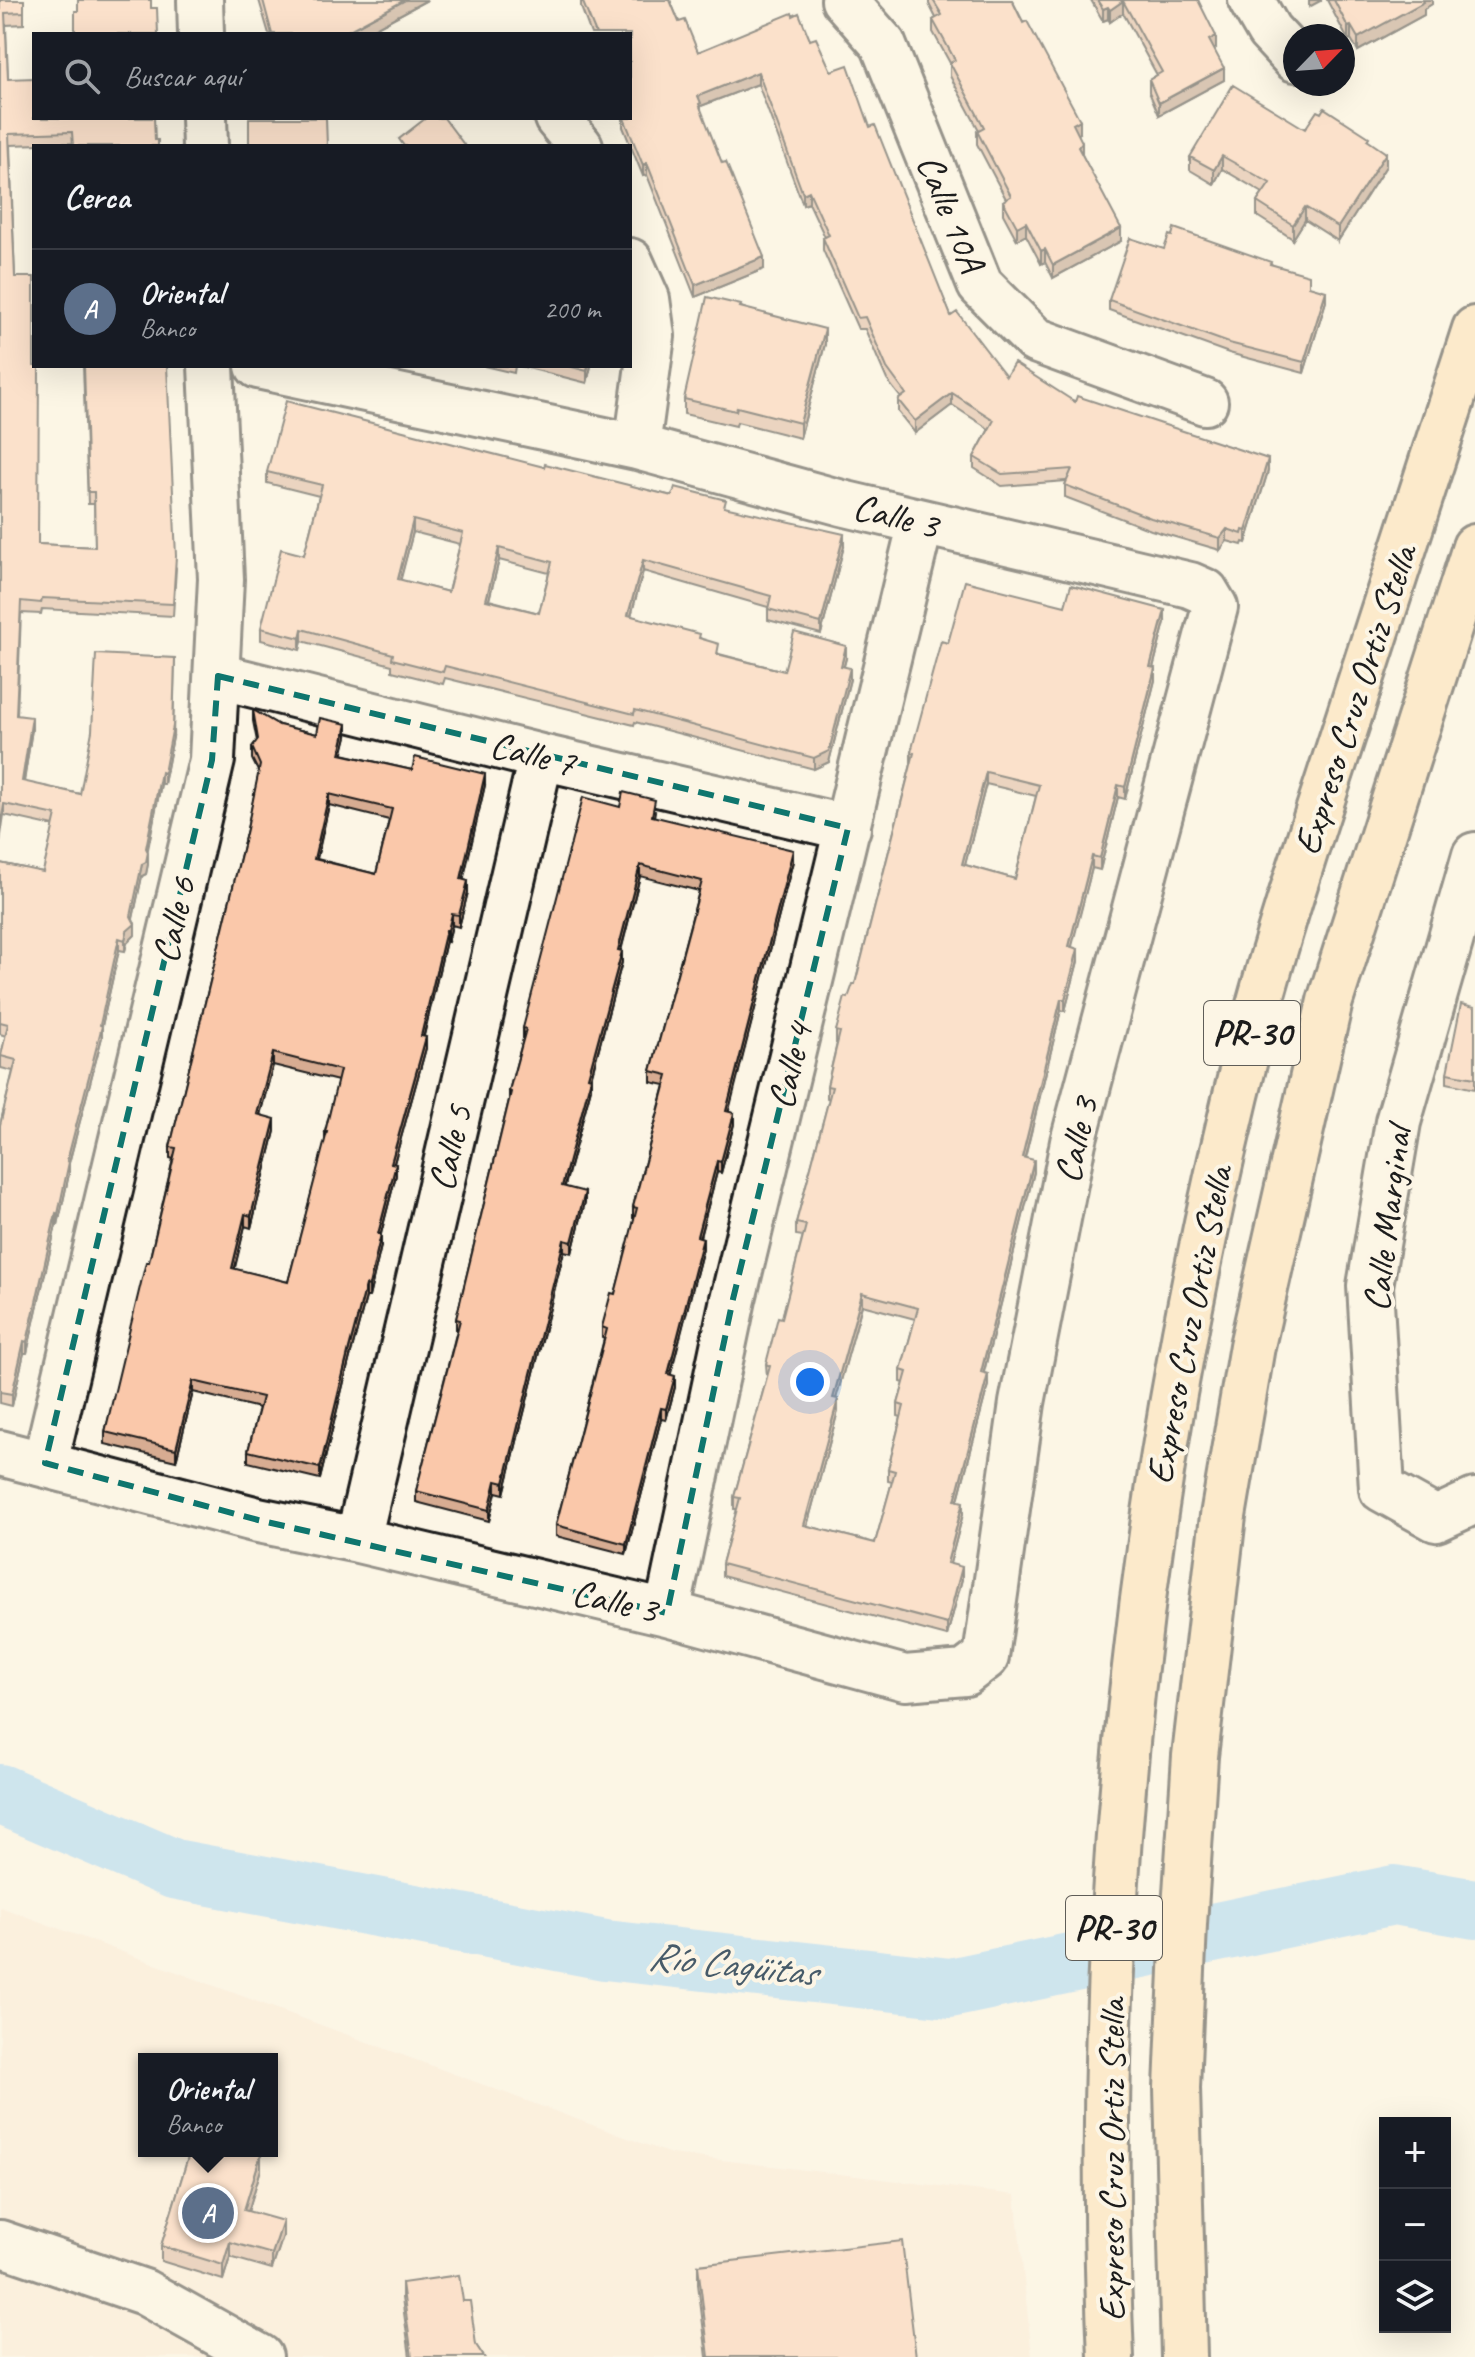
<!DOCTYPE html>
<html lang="es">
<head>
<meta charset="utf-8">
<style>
	body { margin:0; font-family:Caveat,sans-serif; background:#242831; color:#f1f3f6 }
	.controls { position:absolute; right:24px; bottom:24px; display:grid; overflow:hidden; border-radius:0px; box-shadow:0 8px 32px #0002 }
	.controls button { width:72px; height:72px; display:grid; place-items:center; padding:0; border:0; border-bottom:2px solid #363941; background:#171b24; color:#f1f3f6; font:40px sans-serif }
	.compass { position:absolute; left:1283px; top:24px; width:72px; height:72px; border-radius:50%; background:#171b24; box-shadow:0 8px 32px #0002; rotate:65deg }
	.you { position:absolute; left:810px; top:1382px; width:28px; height:28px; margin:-20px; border:6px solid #fff; border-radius:50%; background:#1a73e8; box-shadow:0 0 0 12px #1a73e833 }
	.badge { display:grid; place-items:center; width:52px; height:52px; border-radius:50%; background:#919294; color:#fff; font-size:26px; font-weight:700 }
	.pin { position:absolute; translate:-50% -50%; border:4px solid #fff; box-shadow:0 2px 8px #0006 }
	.popup { position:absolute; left:138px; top:2053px; width:140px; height:104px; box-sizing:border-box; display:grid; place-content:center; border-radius:0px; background:#171b24; filter:drop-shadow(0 2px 6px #0005); font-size:26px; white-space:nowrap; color:#9ea1a6 }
	.popup b { font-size:30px; color:#f1f3f6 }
	.popup::after { content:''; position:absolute; left:50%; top:100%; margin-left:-16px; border:16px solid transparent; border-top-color:#171b24 }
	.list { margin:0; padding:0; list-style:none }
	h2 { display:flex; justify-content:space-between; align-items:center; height:104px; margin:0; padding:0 32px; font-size:34px }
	h2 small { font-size:26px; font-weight:400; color:#9ea1a6 }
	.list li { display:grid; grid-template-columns:52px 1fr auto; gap:24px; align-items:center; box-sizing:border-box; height:120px; padding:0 32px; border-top:2px solid #363941 }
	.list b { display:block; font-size:30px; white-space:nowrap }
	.list p { margin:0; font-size:26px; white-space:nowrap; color:#9ea1a6 }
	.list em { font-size:26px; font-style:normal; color:#9ea1a6 }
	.icon { flex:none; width:44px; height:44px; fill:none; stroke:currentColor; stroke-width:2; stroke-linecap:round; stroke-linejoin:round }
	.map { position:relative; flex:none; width:1475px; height:2357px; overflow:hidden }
	.search { position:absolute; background:#171b24; box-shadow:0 8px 32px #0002; left:32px; top:32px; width:600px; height:88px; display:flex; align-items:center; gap:20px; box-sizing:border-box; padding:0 28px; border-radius:0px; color:#9ea1a6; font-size:30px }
	.panel { position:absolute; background:#171b24; box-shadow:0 8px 32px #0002; left:32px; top:144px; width:600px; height:224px; border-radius:0px }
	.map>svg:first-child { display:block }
	.built { fill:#fbe8d3; fill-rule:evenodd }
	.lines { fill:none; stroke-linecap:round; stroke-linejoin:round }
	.river { stroke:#98d0f7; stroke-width:60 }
	.minor-casing { stroke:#1c1c1c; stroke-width:50 }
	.highway-casing { stroke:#1c1c1c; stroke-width:50 }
	.minor { stroke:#fcf5e5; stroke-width:44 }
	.highway { stroke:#fddcac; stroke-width:44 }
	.wall { fill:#d7ac92; stroke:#1c1c1c; stroke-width:2; fill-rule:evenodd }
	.shaded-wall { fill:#af8c77; stroke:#1c1c1c; stroke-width:2 }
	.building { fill:#fac8aa; stroke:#1c1c1c; stroke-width:2; fill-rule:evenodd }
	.marked { fill:none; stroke:#0f766e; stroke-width:6; stroke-dasharray:16 10; stroke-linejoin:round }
	.labels { text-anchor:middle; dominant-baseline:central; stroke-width:8; stroke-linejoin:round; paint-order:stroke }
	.shield { fill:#fcf5e5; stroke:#5f5d58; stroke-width:2 }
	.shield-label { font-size:36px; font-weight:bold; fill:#1c1c1c }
	.street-label { font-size:38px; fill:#1c1c1c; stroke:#fcf5e5 }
	.water-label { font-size:40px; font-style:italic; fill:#475b69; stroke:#fcf5e5 }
</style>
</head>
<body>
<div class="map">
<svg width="1475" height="2357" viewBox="0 0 1475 2357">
	<rect width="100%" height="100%" fill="#fcf5e5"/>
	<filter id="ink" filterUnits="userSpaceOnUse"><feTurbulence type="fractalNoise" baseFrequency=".0125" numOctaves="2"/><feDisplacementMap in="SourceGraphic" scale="16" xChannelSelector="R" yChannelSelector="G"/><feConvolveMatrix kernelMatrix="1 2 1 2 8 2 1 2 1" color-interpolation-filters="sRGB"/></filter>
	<g filter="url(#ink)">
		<path class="built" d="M0,1907L671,2154L1015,2195L1032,2357H0ZM144,2059H272V2151H144Z"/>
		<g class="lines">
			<path class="river" d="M0,1794L174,1869L605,1950L950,1988L1394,1895L1475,1909"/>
			<g class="minor-casing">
				<path id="minor" d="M200,0L201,34
					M844,0L883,44L980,285L1035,340L1205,402
					M1251,0L1269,31L1295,59
					M204,118L205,146
					M557,118L580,146
					M630,261L647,299L652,336L637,447
					M218,676L541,757L848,828
					M1475,855L1398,1122L1370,1286L1382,1489L1436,1519L1475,1501
					M0,1453L258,1520L358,1540L667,1613L905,1678L965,1673L986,1657L1022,1403L1073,1142L1215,607L1206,592L1190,585L842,503L637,447L258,366
					M45,1463L212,760L221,579L211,366
					M358,1540L541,757
					M667,1613L733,1299L921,522
					M0,2243L144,2292L260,2357"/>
			</g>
			<g class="highway-casing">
				<path id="highway" d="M1111,2357C1091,1913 1141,1465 1251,1035C1278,931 1313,828 1346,726C1389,594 1432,462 1475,329
					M1184,2357L1177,2088L1184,1924L1195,1756L1223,1516L1252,1346L1330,1001L1475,547"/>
			</g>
			<use href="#minor" class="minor"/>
			<use href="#highway" class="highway"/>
		</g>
		<path class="wall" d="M0,0H24V24L6,25L8,79L154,118L72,143L10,145L15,277L38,544L95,547L94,504H88L83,366L176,568L173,616L42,609L41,614L21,613L17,715L32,729L24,782L80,794L173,737L164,784H161L147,851L148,864L146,874L142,876L133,919L135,935L127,943L125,951L119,950L102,1026V1037L69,1163V1174L58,1225H56L27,1353H24L12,1406L0,1403V1125L13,1071L1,1068V1056L6,1036L0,1034V863L43,872L54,826L4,815Z
			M259,0H427L364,34H269Z
			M581,0H670L679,22L698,52L793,16L870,127L951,316L1006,376L1268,471L1246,543L1243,542L1242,545L1227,541L1220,550L1151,530L1065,497V485L1067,481L1002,486L974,468V457L989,429L952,405L915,433L898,412V400L901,398L887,380L865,329H858L823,250V238L825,237L809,203L803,205L758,84L701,106V111L764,269L695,297L647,175L643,176L623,127V118H630V34H591L581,7Z
			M929,0H1012L1080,133L1078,134L1082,155L1121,241L1053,278L1045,262L1041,264L1026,235L1017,240L1003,214V201L1006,199L977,144V131L979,130L950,76V63L933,32V20L936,18L929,4Z
			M1091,0H1198L1216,48L1214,49L1224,80L1159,115L1149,92V80L1157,75L1123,13L1110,22L1108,19L1103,21Z
			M1327,0H1432V4L1424,9V15L1358,51L1351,39L1348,40Z
			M1305,129L1369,142L1386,166L1338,241L1305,220L1293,239L1257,216V202L1263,193L1222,169L1214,184L1190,170V157Z
			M1164,249L1271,264L1309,286L1326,301L1304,373L1229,353L1109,310V300Z
			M741,307L825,344L800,438L737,422L736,426L684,414V399Z
			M484,366H515L514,373Z
			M520,366H591L587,383Z
			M544,467L726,508L844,546L821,634L768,620V607L643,571L631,616L700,638L719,654L784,671L846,658L844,666L850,679L829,762L814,769L635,722L634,725L445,678L443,684L392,671V665L302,641L300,650L261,640V628L304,555L319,496L267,483V472ZM413,532L460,544L448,592L400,580ZM499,560L549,573L539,613L489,600Z
			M1065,606L1165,622L1153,668L1155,680L1125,799L1118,797L1100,870L1092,868L1071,947L1078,961L1065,1011L1061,1010L1025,1158L1034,1172L984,1372L988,1385L958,1500L963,1514L950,1563L962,1579L947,1636L722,1576V1564L737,1509H734V1497L767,1377L766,1364L782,1318L803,1236L796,1235V1223L829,1099L827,1098V1086L837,1043H836V1031L855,984L911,764V752L948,643ZM986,784L1036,796L1015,879L965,865ZM862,1305L915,1319L901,1370V1382L904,1383L898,1404V1416L901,1417L888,1469V1481L892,1482L875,1543L807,1526L838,1411L836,1398Z
			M253,710L279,725L317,734L347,736L342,754L412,770L485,785L463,879L468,892L459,927L452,925L448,942L446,941L424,1036L426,1048L394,1163L396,1175L381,1234V1246L369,1297H366L349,1361L320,1479L248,1462V1451L259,1408L193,1392L176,1461L105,1444V1432L149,1262L173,1159L170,1158V1147L247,829L259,773L252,759V747L257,741L253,721ZM329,805L389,820L376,874L317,859ZM273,1065L338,1081L325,1132V1142L288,1282L234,1269L245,1226L251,1228L275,1131L260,1115Z
			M620,807L655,811L654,817L793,861L728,1112L734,1124L721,1173L717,1172L700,1237L703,1248L670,1375L675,1387L666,1420L661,1419L626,1554L556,1536V1525L604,1339L602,1338V1327L615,1294L635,1218H633V1207L665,1085L651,1082V1071L699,891L640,876L621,951L622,962L591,1078V1088L565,1186L585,1202L572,1253L564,1251L504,1494L496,1492L489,1521L416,1502V1491L457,1330H456V1319L509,1100V1091L523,1039V1028Z
			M1475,1007V1089L1447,1083V1073Z
			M190,2151H261V2169L248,2211L283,2236L272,2269L230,2257L223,2280L161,2261V2246Z
			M698,2265L916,2357H707L698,2284Z
			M402,2283L463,2301L476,2345L484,2357H410L402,2298Z"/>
		<path class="shaded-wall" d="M405,0H427L364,34H342Z
			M1309,0H1322L1309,7Z
			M1421,0H1432V4L1424,9V15L1358,51V38Z
			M1123,1V13L1110,22V10Z
			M1108,7V19L1103,21V9Z
			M1351,26V39L1348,40V27Z
			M1216,36V48L1209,52V40Z
			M1224,68V80L1159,115V103Z
			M758,72V84L701,106V115L698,96Z
			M1080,120V133L1073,137V124Z
			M1082,142V155L1078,147Z
			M1386,153V166L1338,241V227Z
			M1222,156V169L1214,184V170Z
			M647,163V175L643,176V165Z
			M809,191V203L803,205V194Z
			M1305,207V220L1293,239V225Z
			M1026,222V235L1017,240V227Z
			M1121,228V241L1053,278V265Z
			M1045,249V262L1041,264V251Z
			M764,257V269L695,297V285Z
			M1326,291V301L1304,373V362Z
			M825,329V344L800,438V423Z
			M588,366H591L587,383V371Z
			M952,393V405L915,433V421Z
			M1268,459V471L1246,543V531Z
			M413,520V532L398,590V579Z
			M1227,529V541L1220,550V538Z
			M844,534V546L821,634V623Z
			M499,548V560L486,611V600Z
			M643,560V571L628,627V615Z
			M1165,610V622L1150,679V667Z
			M302,629V641L300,650V638Z
			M846,646V658L841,677V666Z
			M175,658L173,737L164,784V773Z
			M850,668V679L829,762L814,769V758Z
			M1155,668V680L1125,799V787Z
			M32,717V729L22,793V781Z
			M347,724V736L340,765V754Z
			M161,772V784L146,859V848Z
			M986,772V784L962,876V864Z
			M485,774V785L461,890V879Z
			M1118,785V797L1100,870V858Z
			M329,794V805L314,870V859Z
			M4,804V815L0,842V830Z
			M793,850V861L726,1122V1111Z
			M148,852V864L146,874L142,876L131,927L135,924V935L127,943L125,951V940L142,864Z
			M1092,856V868L1069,958V946Z
			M640,865V876L618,961V950Z
			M468,881V892L459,927V915Z
			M452,914V925L448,942V930Z
			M446,930V941L421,1047V1036Z
			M119,938V950L101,1030L102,1026V1037L69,1163V1174L58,1225V1214L67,1161Z
			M1078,949V961L1065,1011V999Z
			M622,951V962L588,1088V1077Z
			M1061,999V1010L1022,1169V1157Z
			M426,1037V1048L391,1174V1163Z
			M273,1053V1065L257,1126V1114Z
			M591,1078V1088L562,1196V1186Z
			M734,1113V1124L721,1173V1162Z
			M275,1119V1131L251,1228V1216Z
			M1034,1160V1172L981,1383V1372Z
			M717,1161V1172L697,1247V1236Z
			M396,1164V1175L378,1245V1234Z
			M585,1192V1202L572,1253V1242Z
			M56,1213V1225L27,1353V1342Z
			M245,1214V1226L232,1280V1268Z
			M381,1234V1246L369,1297V1286Z
			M703,1238V1248L668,1385V1374Z
			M564,1240V1251L504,1494V1483Z
			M366,1285V1297L349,1361L320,1479V1468L349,1349Z
			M862,1293V1305L833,1410V1398Z
			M24,1341V1353L12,1406V1394Z
			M988,1374V1385L955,1511V1500Z
			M675,1376V1387L666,1420V1409Z
			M193,1381V1392L176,1461V1449Z
			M838,1399V1411L804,1537V1525Z
			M661,1408V1419L626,1554V1544Z
			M496,1481V1492L489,1521V1510Z
			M963,1502V1514L947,1575V1563Z
			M962,1567V1579L947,1636V1624Z
			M261,2154V2169L244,2225V2210Z
			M283,2221V2236L272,2269V2254Z
			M230,2242V2257L223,2280V2265Z"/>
		<path class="building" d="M0,0H24V12L5,13L8,79L34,78V118H154L155,140H158V146H73L72,132L9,134L15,277H34V366H39L38,544L95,547L94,492H88L84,366H167L176,556L173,604L42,598L41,603L21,601L16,715L32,717L22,781L80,794L92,731L96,654L175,658L173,726L164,773L161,772L146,848L148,852L146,862L142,864L131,916L135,924L127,931L125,940L119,938L100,1025L102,1026L67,1161L69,1162L58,1214L56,1213L27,1342L24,1341L12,1394L0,1392V1125L16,1060L1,1056L8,1024L0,1022V863L43,872L56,815L4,804L0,830Z
			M78,0H151V8H157L158,34H75V11H78Z
			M263,0H405L342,34H272Z
			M582,0H670L679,22L685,20L698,52L792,13L793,16L799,13L810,40L816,38L831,71L848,65L870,127L875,125L951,316L957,312L1006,376L1014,363L1075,402L1077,396L1268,459L1246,531L1243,530L1242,534L1227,529L1220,538L1151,518L1065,485L1072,469L1002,474L974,457L994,420L952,393L915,421L898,400L906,394L887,368L865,317L858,318L823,238L829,235L809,191L803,194L758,72L698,96L701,103L699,104L722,163L726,162L764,257L695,285L647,163L643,165L624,118H630V34H596Z
			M933,0H1012L1023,23L1027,21L1080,120L1073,124L1082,142L1078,147L1121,228L1053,265L1045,249L1041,251L1026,222L1017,227L1003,201L1011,196L977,131L984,127L950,63L955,60L933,20L942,15Z
			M1097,0H1198L1216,36L1209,40L1224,68L1159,103L1149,80L1162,72L1123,1L1110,10L1108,7L1103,9Z
			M1334,0H1423L1424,2L1358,38L1351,26L1348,27Z
			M1233,85L1305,129L1317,111L1321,113L1324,108L1369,137L1367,140L1386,153L1338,227L1305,207L1293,225L1257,202L1270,183L1222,156L1214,170L1190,157Z
			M249,118H326L327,146H249Z
			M426,118H444L465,146H404L399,139Z
			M1174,228L1271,262L1270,264L1309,275V286L1326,291L1304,362L1229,343L1109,300L1130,238L1164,249L1169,235L1172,236Z
			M707,297L741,305L740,307L825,329L800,423L737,407L736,411L684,399Z
			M568,366H588L587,371Z
			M286,401L544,467L545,464L672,496L675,487L726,500L724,507L844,534L821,623L768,609L771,596L643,560L628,615L700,634L699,638L719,644L717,654L784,671L794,632L846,646L841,666L850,668L829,751L814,758L635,710L634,714L445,666L443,672L392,659L393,654L302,629L300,638L261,628L281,549L304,555L322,485L267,472ZM413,520L463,533L448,592L398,579ZM499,548L552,562L539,613L486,600Z
			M965,581L1065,606L1071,585L1165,610L1150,667L1155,668L1125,787L1118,785L1100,858L1092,856L1069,946L1078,949L1065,999H1061L1022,1157L1034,1160L981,1372L988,1374L955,1500L963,1502L947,1563L962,1567L947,1624L722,1564L740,1498L734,1497L770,1366L766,1364L778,1317L782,1318L806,1225L796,1223L832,1087L827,1086L840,1032L836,1031L845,997L848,998L853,984H855L914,753L911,752L941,641L948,643ZM986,772L1039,785L1015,879L962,864ZM862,1293L918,1308L901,1370L907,1372L898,1404L904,1406L888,1469L895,1471L875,1543L804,1525L838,1399L833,1398Z
			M253,710L279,725L317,734L320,718L347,724L340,754L412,770L415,757L485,774L461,879L468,881L459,915L452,914L448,930H446L421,1036L426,1037L391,1163L396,1164L378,1234H381L369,1286L366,1285L349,1349L320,1468L248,1451L262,1397L193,1381L176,1449L105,1432L146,1262H149L176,1148L170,1147L247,829L260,765L252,747L258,739ZM329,794L392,809L376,874L314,859ZM273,1053L340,1070L325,1132H327L288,1282L232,1268L245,1214L251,1216L275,1119L257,1114Z
			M623,792L655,800L652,816L793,850L726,1111L734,1113L721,1162L717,1161L697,1236L703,1238L668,1374L675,1376L666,1409L661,1408L626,1544L556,1525L607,1329L602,1327L611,1293L615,1294L637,1208L633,1207L668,1075L651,1071L702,881L640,865L618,950L622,951L588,1077L591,1078L562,1186L585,1192L572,1242L564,1240L504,1483L496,1481L489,1510L416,1491L460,1320L456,1319L511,1092L509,1091L526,1029L523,1028L583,797L620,807Z
			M1461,1004L1475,1007V1078L1447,1073Z
			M190,2151H256V2152L261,2154L244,2210L283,2221L272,2254L230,2242L223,2265L161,2246Z
			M902,2241L916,2357H709L698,2265Z
			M459,2275L463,2301H470L476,2345L484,2357H412L402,2283Z"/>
	</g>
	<path d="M0 0H1475V2357H0ZM218,676L848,828L733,1299L667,1613L258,1520L45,1463L212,760Z" fill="#fcf5e5" fill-opacity=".55" fill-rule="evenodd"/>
	<path class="marked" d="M218,676L848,828L733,1299L667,1613L258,1520L45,1463L212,760Z"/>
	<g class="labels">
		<g class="shield">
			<rect x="1204" y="1001" width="96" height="64" rx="6"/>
			<rect x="1066" y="1896" width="96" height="64" rx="6"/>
		</g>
		<g class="shield-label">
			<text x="1252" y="1033">PR-30</text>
			<text x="1114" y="1928">PR-30</text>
		</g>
		<g class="street-label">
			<text transform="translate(951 213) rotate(68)">Calle 10A</text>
			<text transform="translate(896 516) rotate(14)">Calle 3</text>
			<text transform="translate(1355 700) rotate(-72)">Expreso Cruz Ortiz Stella</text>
			<text transform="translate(533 754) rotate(14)">Calle 7</text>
			<text transform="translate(174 920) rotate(-77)">Calle 6</text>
			<text transform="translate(790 1066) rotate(-76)">Calle 4</text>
			<text transform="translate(1076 1140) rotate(-77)">Calle 3</text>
			<text transform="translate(450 1148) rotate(-77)">Calle 5</text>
			<text transform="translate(1387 1219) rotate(-83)">Calle Marginal</text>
			<text transform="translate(1189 1325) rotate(-79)">Expreso Cruz Ortiz Stella</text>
			<text transform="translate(615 1601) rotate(13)">Calle 3</text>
			<text transform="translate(1111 2160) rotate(-90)">Expreso Cruz Ortiz Stella</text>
		</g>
		<g class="water-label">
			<text transform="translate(732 1964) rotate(6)">Río Cagüitas</text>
		</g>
	</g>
</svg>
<div class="controls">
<button>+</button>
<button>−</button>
<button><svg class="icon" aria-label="layers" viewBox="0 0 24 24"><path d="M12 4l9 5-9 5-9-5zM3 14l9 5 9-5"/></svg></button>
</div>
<svg class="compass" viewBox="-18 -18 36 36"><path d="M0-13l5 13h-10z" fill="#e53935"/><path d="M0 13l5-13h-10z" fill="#9ea1a6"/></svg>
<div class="you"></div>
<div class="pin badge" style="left:208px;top:2213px;background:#5c6f8a">A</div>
<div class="popup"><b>Oriental</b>Banco</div>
<div class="search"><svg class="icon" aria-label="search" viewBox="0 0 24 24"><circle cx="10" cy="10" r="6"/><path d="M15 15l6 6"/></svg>Buscar aquí</div>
<section class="panel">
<h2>Cerca<small></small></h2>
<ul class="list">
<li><span class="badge" style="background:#5c6f8a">A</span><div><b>Oriental</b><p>Banco</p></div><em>200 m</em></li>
</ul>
</section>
</div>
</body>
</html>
